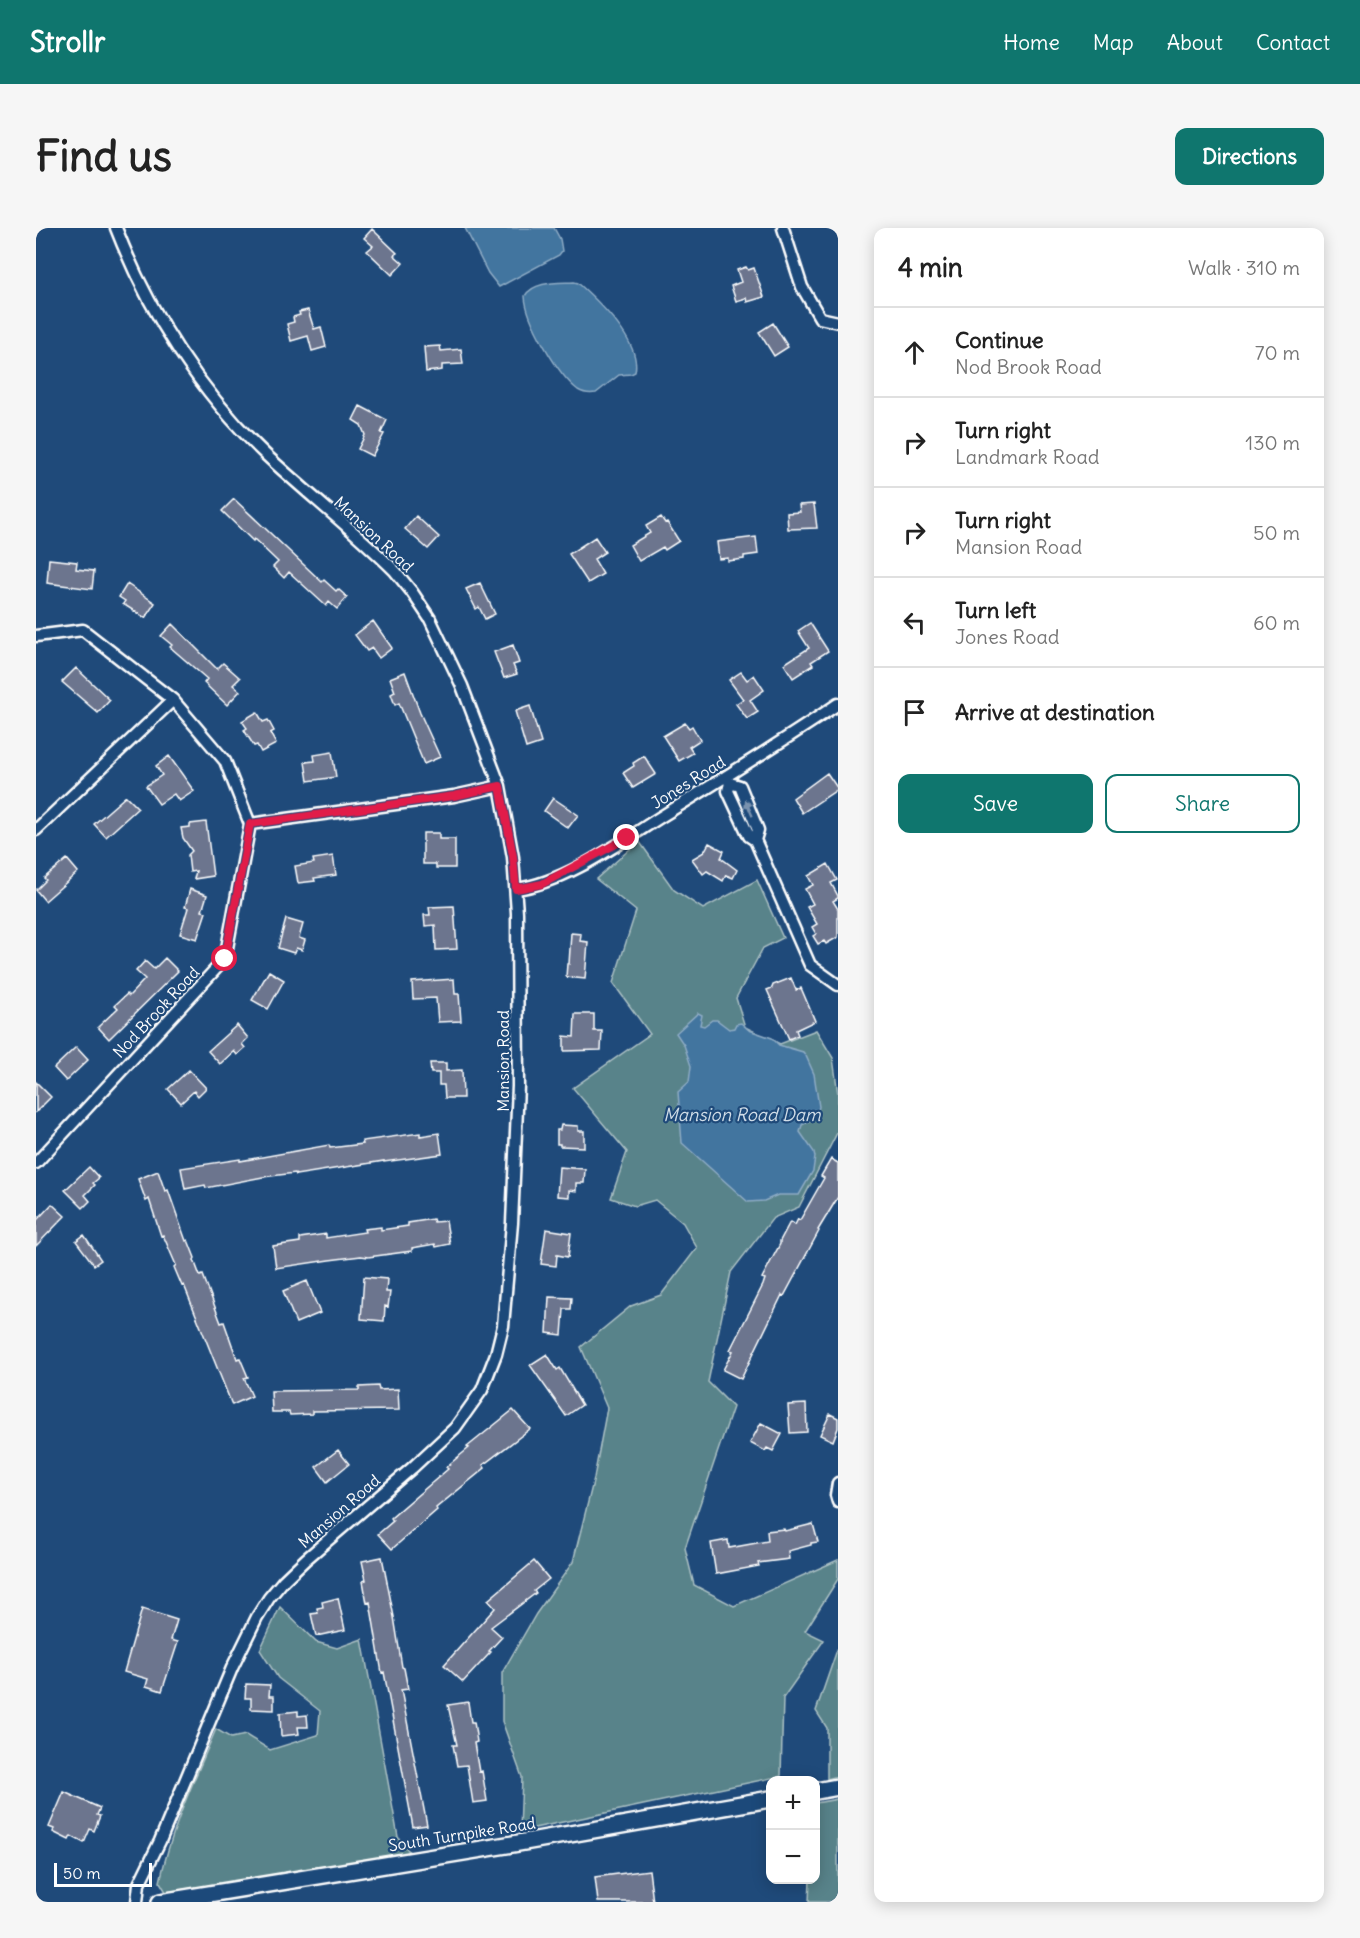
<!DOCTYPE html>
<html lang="en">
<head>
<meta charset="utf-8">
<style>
	body { margin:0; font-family:Delius,sans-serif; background:#f6f6f6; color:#222 }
	.controls { position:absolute; right:18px; bottom:18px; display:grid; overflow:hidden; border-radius:12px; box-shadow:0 3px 15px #0003 }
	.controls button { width:54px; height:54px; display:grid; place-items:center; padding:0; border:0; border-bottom:2px solid #e0e0e0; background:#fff; color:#222; font:30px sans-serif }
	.scale { position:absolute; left:18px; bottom:15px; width:98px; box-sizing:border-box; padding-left:6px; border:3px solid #fff; border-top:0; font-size:16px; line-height:21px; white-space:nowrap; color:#fff; -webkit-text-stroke:4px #1f4a7a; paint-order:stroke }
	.stop { position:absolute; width:18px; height:18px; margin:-14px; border:4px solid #e11d48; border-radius:50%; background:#fff }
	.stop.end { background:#e11d48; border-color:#fff; box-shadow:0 2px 6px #0008 }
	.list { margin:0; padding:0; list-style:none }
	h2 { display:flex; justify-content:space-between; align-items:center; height:78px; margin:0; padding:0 24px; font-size:26px }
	h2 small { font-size:20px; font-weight:400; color:#767676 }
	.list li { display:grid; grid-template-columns:39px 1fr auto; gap:18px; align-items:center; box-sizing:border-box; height:90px; padding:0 24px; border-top:2px solid #e0e0e0 }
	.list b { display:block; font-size:22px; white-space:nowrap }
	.list p { margin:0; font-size:20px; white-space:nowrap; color:#767676 }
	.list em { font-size:20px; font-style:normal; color:#767676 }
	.actions { display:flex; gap:12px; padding:18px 24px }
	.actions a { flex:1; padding:14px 0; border:2px solid #0f766e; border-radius:12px; text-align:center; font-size:21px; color:#0f766e }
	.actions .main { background:#0f766e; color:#fff }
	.icon { flex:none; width:33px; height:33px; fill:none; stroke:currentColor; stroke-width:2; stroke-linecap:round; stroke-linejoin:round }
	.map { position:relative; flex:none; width:802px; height:1674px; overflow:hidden; border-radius:12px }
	header { display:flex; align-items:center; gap:36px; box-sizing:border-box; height:84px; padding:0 30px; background:#0f766e; color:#fff }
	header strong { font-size:28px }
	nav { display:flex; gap:33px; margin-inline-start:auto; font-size:21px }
	.intro { display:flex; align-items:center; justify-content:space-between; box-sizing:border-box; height:144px; padding:0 36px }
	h1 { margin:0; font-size:42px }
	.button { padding:15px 27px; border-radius:12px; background:#0f766e; color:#fff; font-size:21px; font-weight:700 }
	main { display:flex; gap:36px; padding:0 36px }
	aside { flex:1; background:#fff; border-radius:12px; box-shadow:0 3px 15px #0003 }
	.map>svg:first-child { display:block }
	.green { fill:#58838a; stroke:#acc1c4; stroke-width:1.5 }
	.water { fill:#43749f; stroke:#8eacc5; stroke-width:1.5 }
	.building { fill:#6c748e; stroke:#fff; stroke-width:1.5 }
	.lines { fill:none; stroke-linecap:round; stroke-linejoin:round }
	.street-casing { stroke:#fff; stroke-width:15 }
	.secondary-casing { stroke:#fff; stroke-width:20 }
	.street { stroke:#1f4a7a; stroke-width:10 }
	.secondary { stroke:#1f4a7a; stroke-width:15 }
	.oneway { fill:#7992af }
	.route { stroke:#e11d48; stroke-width:8 }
	.labels { text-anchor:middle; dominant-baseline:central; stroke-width:4.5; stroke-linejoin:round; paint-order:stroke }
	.street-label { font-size:16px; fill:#fff; stroke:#1f4a7a }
	.water-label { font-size:18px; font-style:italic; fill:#d0dce7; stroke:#1f4a7a }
</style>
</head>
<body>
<header>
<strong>Strollr</strong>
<nav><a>Home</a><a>Map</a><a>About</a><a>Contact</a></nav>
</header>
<div class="intro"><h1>Find us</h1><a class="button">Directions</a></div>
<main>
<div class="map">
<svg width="802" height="1674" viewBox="0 0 802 1674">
	<rect width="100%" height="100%" fill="#1f4a7a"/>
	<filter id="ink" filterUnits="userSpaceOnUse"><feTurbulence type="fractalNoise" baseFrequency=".0167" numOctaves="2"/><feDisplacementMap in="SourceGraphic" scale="12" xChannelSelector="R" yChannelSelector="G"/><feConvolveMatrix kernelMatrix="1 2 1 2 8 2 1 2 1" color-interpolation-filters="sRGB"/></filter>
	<g filter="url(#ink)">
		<path class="green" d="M603,613L638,662L667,681L721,652L747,710L727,720L700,770L709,799L744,816L780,802L797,830L802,866V903L763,979L737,990L695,1044L672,1154L697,1179L649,1320L658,1357L698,1378L802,1332V1351L769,1403L788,1412L747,1470L745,1548L484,1603L486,1549L466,1493V1445L500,1386L537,1334L558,1250L571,1180L545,1119L595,1078L625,1067L661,1020L647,995L619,972L599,978L575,970L591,924L537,860L614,806L577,755L600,683L560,651Z
			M244,1379L280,1414L301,1420L326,1411L362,1609L375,1626L130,1664L124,1654C135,1600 159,1551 180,1501L195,1510L210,1507L234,1522L282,1507L284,1483L242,1450L224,1422Z
			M802,1419V1548L791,1551V1500L780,1483Z
			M802,1571V1674H773L774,1652H780V1575Z"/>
		<path class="water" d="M429,0H518L524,11L526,23L523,27L463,59L452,45Z
			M538,54L542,55C562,73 606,114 599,144L595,146L583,147L560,165C554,166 547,165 542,162C522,147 490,92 489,68C498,53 522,55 538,54Z
			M662,785L666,787L664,797L668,798L676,792H681L693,801L698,800L700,796L705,795L713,802L736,810L743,817L767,824L770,828L778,846L783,879L779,889L766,897L764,904L778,924L779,929L777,943L763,967H742L728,973L712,974L646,915L642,864L653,854L655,838L648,817L640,805Z"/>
		<path class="building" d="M336,1L361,25L358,27L367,35L356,47L331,23L337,18L328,10Z
			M710,39L712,42L718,40L728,69L711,74L710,70L700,73L695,58L705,54L701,42Z
			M272,82L278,101L285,99L290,119L276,123L272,108L255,113L251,96L258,94L257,89L264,87L263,84Z
			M737,95L752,119L738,128L723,104Z
			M404,118L405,123L425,121L427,136L406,137V142L390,144L388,119Z
			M324,178L351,192L345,205L348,206L336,228L322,221L329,207L325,197L317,192Z
			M198,271L286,354L288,352L300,363L302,361L311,369L301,381L293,374L290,378L253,344L248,350L237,339L242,334L218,311L217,313L186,283Z
			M778,276L781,300L752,301L751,285L764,284L763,277Z
			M380,288L403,309L392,321L369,301Z
			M625,289L629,295L631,294L643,313L629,322L627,319L603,333L594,317L614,305L610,298Z
			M559,309L569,324L558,331L567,346L552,355L533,326Z
			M720,309L722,326L708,328V331L692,333V330L683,331L681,314Z
			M13,331L41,334L40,341L58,343L56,361L11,355Z
			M444,355L459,386L449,391L443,379L440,381L430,361Z
			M91,356L119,375L109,390L87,376L89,373L83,369Z
			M337,393L356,420L343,430L336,420L331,423L319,407Z
			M774,395L792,423L775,434L777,437L757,450L748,436L773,420L762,403Z
			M136,396L181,441L187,435L204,450L197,457L204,463L191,477L168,455L171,451L134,419L136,417L125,408Z
			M477,417L483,435L477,437L481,446L468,450L458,424Z
			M40,440L74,472L62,485L26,454Z
			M369,444L384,485L404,529L388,536L363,475L359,477L355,466L359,464L354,450Z
			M705,444L711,452L718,447L728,462L714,472L722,484L711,491L700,476L707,471L693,452Z
			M494,478L505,515L490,520L479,483Z
			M221,484L227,494L232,492L238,503L234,505L240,516L225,524L221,517L218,518L208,502L211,500L206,493Z
			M649,495L653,500L656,498L664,512L653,519L657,525L643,533L627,508Z
			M296,524L300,549L272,553L269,534L279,533L278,527Z
			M133,528L158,563L143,573L138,566L123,576L110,558L126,547L120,538Z
			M608,528L620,546L597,560L587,545L598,538L597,535Z
			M791,545L802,561L766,585L757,570Z
			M90,568L102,580L70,609L58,596Z
			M517,570L542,587L532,600L508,583Z
			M170,594L177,648L158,651L160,643L154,644L152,627L156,623L147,610L145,600L154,599V596Z
			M387,605H403V611H419V640H400V636H387Z
			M673,615L688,623L685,630L701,642L697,650L690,647L687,653L671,643L667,646L656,631L668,624Z
			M297,628L300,647L278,650L279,653L262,655L259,638L278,635L277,631Z
			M31,631L42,644L9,673L0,662L10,652L8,650Z
			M792,636L801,652L795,655L802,668V670L797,673L802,681V709L790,716L788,713L782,716L777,708L780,706L776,699L781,696L771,679L777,676L769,661L777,657L772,648Z
			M154,661L171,667L166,683L170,684L161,711L144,706L152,680L149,679Z
			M418,678L421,721L400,722L399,697L389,698L388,687H394L393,679Z
			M250,691L267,696L263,710L269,712L266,722L260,720L258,725L242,720Z
			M535,705L545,706L544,713L552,714L549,751L530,749L531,736H533Z
			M129,730L142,743L73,811L62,799L82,780L79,777L91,766L93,768L109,751L100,743L109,733L118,741Z
			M233,743L248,752L232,781L216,772Z
			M755,750L760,762L765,760L779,793L760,802L762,807L753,811L731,762L736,760L737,757Z
			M418,751L419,766H423L425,793L402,794L400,770L377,771L376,754Z
			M539,786H558V803H566L565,822L528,823V808L538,809Z
			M201,797L212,810L206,816L209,820L201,827L198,823L184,836L172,823Z
			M40,819L52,832L30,853L18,840Z
			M394,835H410V843L426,842L427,870H409L408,857H403V845H395Z
			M153,842L170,860L162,868L158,863L145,875L132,861Z
			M0,854L15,869L0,884Z
			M525,897L542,898V903H548V919L524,918V916H521V902H524Z
			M384,905V908L403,905L406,926L348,934V933L260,947L259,945L227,949L170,960L169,957L149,961L145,940L204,931V933L293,917L294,920L327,916L326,913Z
			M795,931L802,935V969L782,1002L783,1003L748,1068L746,1067L705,1151L687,1142L697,1123L694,1122L727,1057L729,1051L726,1050L744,1016V1013L754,994L759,997L762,991L764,992L788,950L785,948Z
			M53,939L63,950L57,955L59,957L49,967L54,973L47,980L29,962Z
			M523,939L549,941L548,955H540V963L533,962V969L521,968Z
			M122,943L129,963L132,962L150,1013L152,1012L159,1030L158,1032L164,1048L167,1047L185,1095L188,1094L201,1131L204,1130L212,1149L208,1150L216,1168L196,1177L148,1057L146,1058L138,1039L140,1037L127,1007L125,1008L113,971L110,973L102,951Z
			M16,976L29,988L0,1018V993Z
			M397,991L398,994L410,993L414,1016L400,1019L399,1016L376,1020V1023L332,1029L325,1028L293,1032L240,1040L237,1018L264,1014V1010L290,1006V1010L329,1004L328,1001L345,999V1002L372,998V995Z
			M510,1001L535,1005L532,1029L521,1027L520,1038L505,1036Z
			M48,1007L65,1032L58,1037L40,1013Z
			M328,1049L351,1051L350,1064H354L352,1079L349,1078L348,1093L325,1091Z
			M271,1053L284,1085L260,1095L247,1063Z
			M513,1069L536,1070L535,1081H528L526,1107L511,1105Z
			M511,1126L521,1142L524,1140L546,1177L530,1188L494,1137Z
			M342,1158L343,1162L362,1161L363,1182L276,1183V1186L254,1187L253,1184H236L235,1163L323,1162V1159Z
			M770,1176L771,1204L754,1205L752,1177Z
			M477,1182L494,1201L447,1237L449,1240L400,1280L401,1282L356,1321L342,1306L357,1293L355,1290L412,1241L410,1239L433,1220L431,1219Z
			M794,1186L802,1190V1200L797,1213L784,1207Z
			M725,1195L746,1206L737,1223L731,1220L729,1223L714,1215Z
			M302,1222L313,1236L291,1254L280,1239Z
			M777,1296L782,1314L775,1315V1317L752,1323L753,1331L722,1335L723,1338L680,1346L675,1315L692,1312L693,1320L732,1313L731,1303L748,1301L749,1303Z
			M346,1329L358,1389L366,1439L368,1440L372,1461L365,1462L391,1597L377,1599L348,1444L346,1445L334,1374L331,1375L327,1353L330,1352L326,1333Z
			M498,1333L513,1351L498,1363L500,1365L455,1399L466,1409L453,1423L455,1424L427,1454L408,1437L459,1380L452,1372Z
			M302,1370L309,1402L280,1408L275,1386L282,1385L281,1380L287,1379L286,1374Z
			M106,1381L141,1392L135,1412L142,1414L126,1463L110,1458L112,1451L88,1444Z
			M210,1456L234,1457L233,1468H238V1482L215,1481V1470H209Z
			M432,1474L435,1494H438L441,1514L438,1515L443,1544L446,1543L451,1573L437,1575L431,1537L421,1538L417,1517H421L412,1477Z
			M262,1483V1488L271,1487L272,1499H262L263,1506L245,1508L244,1485Z
			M28,1564L64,1580L61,1587L64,1588L58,1603L54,1601L48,1615L35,1608L33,1612L17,1604L18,1601L13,1599Z
			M613,1642L617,1674H562L559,1649Z"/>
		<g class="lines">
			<g class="street-casing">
				<path id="street" d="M80,0C113,85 164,164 230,227C272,266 318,302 359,343L376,364L394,391L426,458L464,558L477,629L481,685L482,858L476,995L467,1098L460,1126L446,1162L419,1200L376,1240L270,1331L248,1352L233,1370L221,1389L196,1440L124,1613L103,1656L101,1674
					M747,0L766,59L784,90L802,94
					M0,408L47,402L137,472L189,533L214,596L189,731L0,935
					M690,549L694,555L692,563L713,608L719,612L774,737L802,757
					M694,555L704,558L722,602L719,612
					M214,596L418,568L464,558
					M0,602L137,472
					M480,661C528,655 582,616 623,590C683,553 743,516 802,476
					M802,1255L800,1267L802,1274"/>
			</g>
			<g class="secondary-casing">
				<path id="secondary" d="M780,1563L802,1559
					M124,1674L477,1616L734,1571"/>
			</g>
			<use href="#street" class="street"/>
			<use href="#secondary" class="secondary"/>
		</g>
		<defs><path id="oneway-solid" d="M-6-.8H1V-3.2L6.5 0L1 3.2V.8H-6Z" transform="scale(1.5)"/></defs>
		<use class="oneway" href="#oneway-solid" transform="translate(713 580) rotate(-113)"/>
	</g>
	<g class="lines" filter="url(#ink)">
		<path class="route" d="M189,731L214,596L418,568L464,558L477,628L480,661L506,656L591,610"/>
	</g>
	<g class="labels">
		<g class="street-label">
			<text transform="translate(338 306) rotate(43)">Mansion Road</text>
			<text transform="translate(652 554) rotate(-32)">Jones Road</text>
			<text transform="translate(120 784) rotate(-47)">Nod Brook Road</text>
			<text transform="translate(467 833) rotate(-90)">Mansion Road</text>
			<text transform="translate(303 1283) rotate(-41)">Mansion Road</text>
			<text transform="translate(426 1606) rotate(-9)">South Turnpike Road</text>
		</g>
		<g class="water-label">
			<text x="706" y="886">Mansion Road Dam</text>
		</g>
	</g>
</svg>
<div class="controls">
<button>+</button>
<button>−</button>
</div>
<div class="scale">50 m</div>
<div class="stop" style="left:189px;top:731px"></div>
<div class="stop end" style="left:591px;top:610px"></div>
</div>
<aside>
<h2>4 min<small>Walk · 310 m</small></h2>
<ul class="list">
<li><svg class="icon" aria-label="ahead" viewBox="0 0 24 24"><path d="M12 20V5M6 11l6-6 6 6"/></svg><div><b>Continue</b><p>Nod Brook Road</p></div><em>70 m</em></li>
<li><svg class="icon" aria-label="right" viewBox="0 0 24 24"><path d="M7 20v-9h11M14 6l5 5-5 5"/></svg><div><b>Turn right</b><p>Landmark Road</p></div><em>130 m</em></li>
<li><svg class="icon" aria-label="right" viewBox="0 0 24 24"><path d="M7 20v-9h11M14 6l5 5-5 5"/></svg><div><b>Turn right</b><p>Mansion Road</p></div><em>50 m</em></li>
<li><svg class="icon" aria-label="left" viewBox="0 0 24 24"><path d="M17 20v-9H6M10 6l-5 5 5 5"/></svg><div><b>Turn left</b><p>Jones Road</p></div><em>60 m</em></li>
<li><svg class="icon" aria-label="arrive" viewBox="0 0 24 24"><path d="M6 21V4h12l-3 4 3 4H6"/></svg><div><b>Arrive at destination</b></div></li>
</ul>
<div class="actions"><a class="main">Save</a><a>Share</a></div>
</aside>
</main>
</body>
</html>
